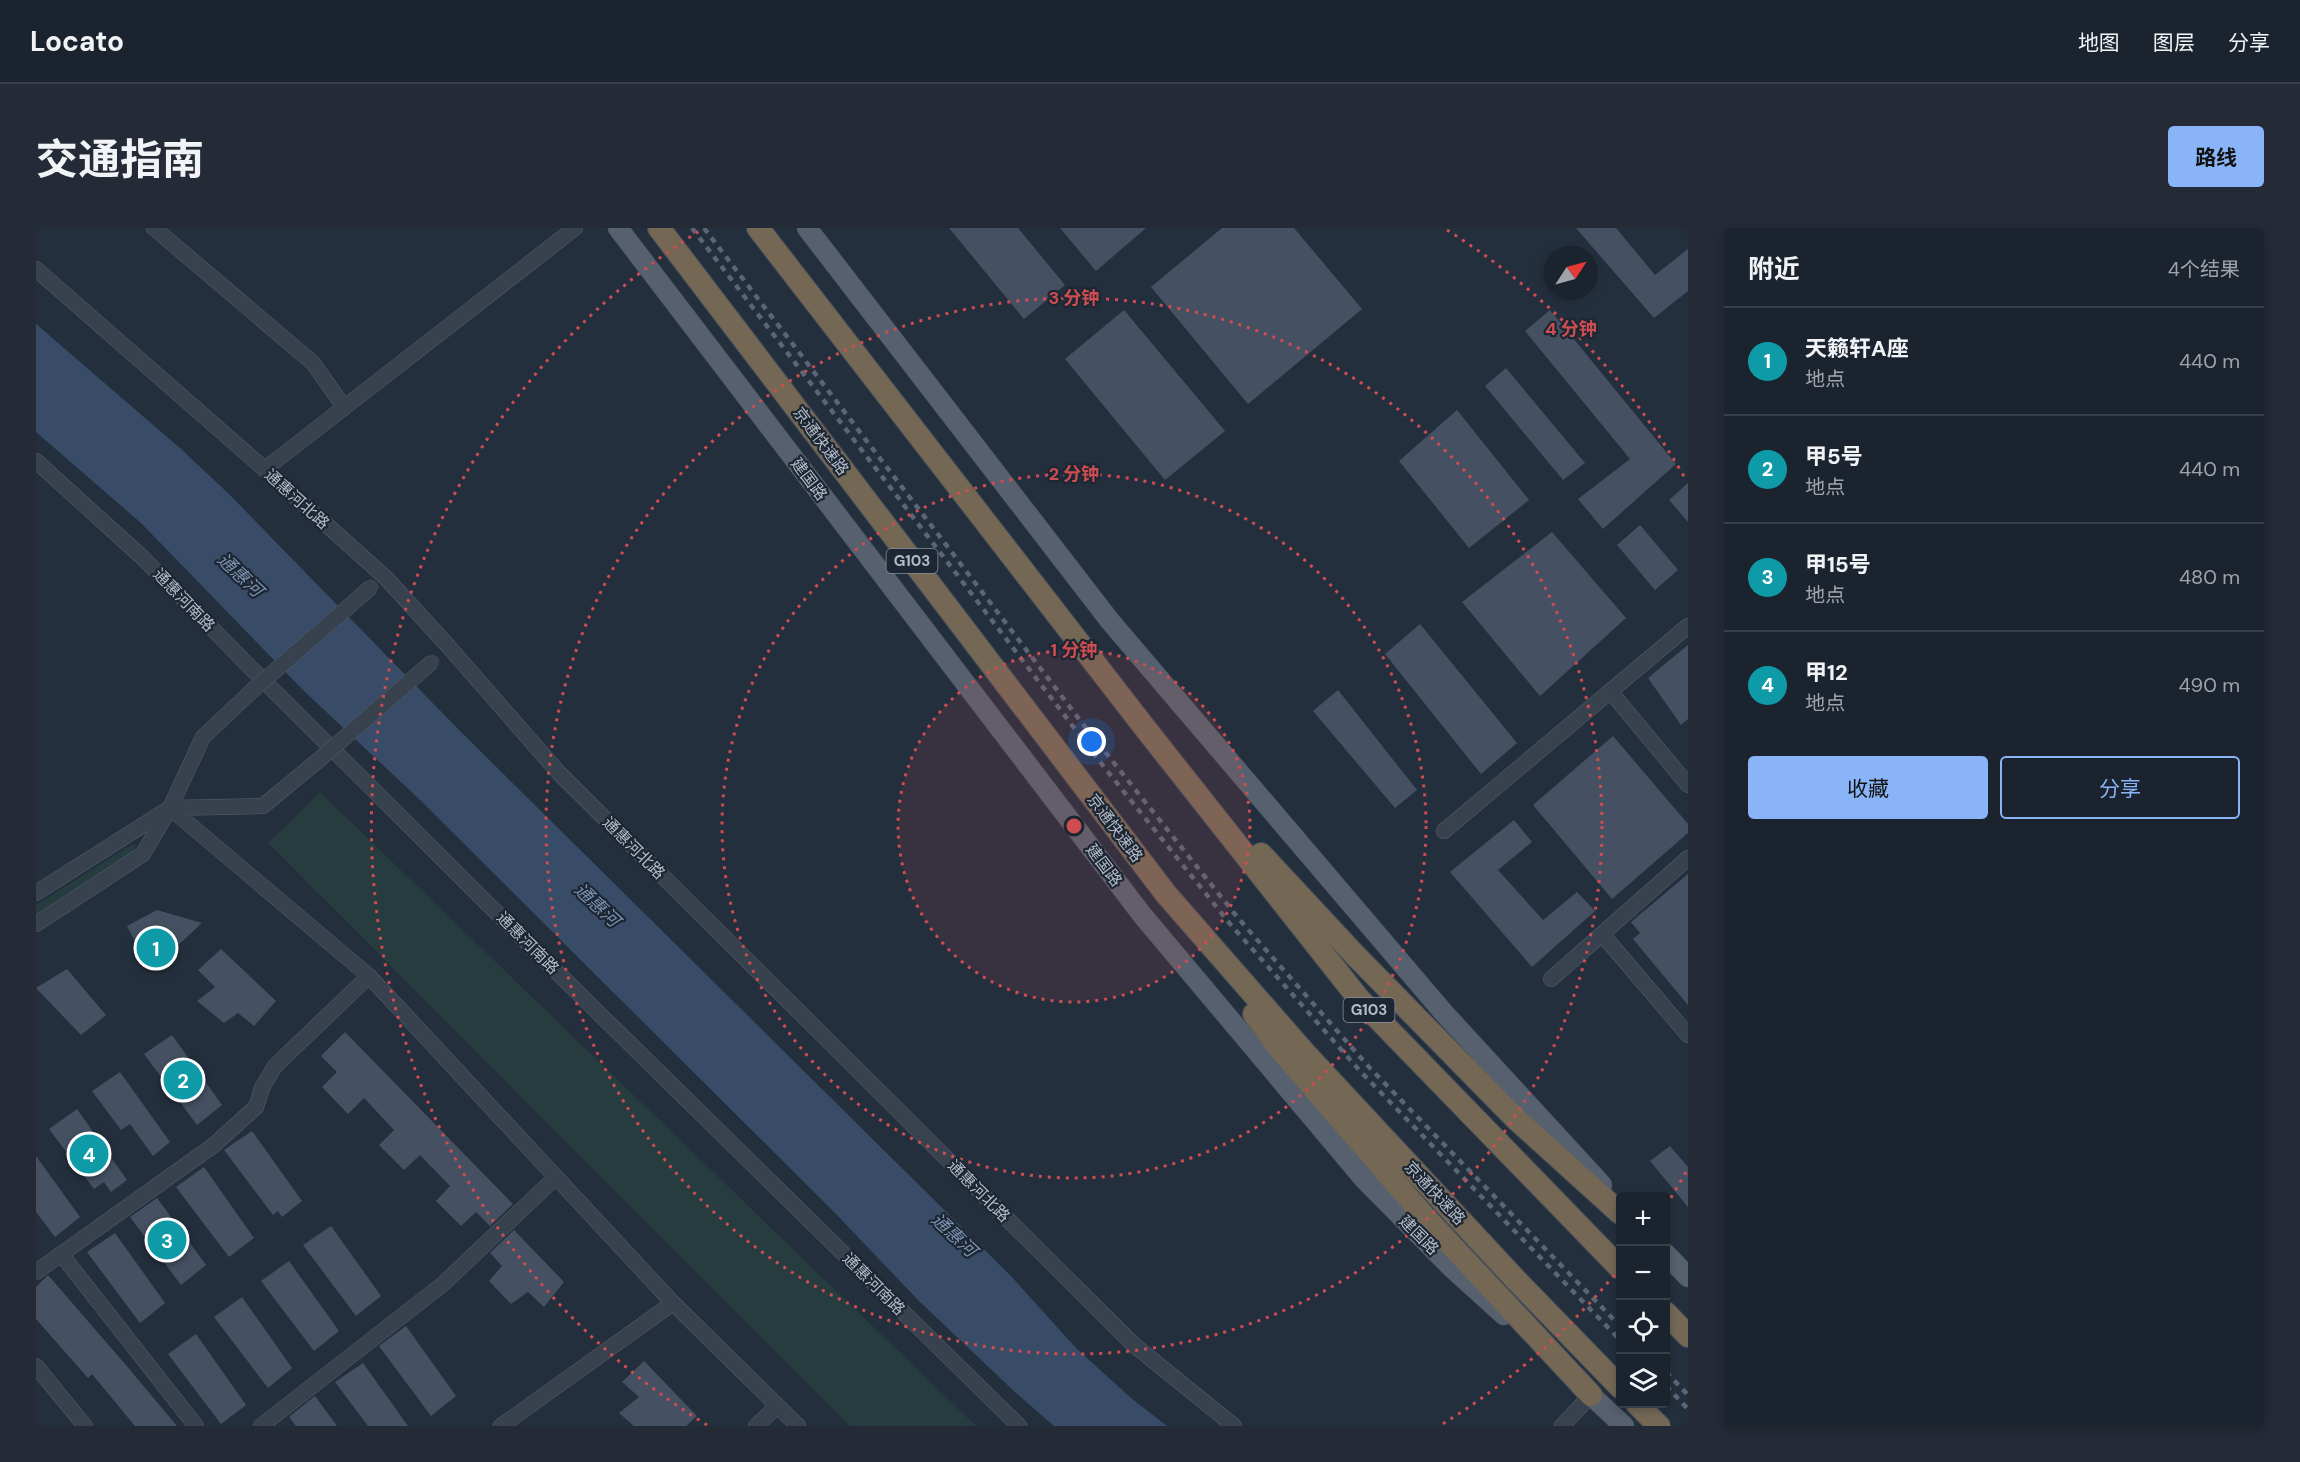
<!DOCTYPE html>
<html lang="zh">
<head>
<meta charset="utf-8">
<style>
	body { margin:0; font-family:"DM Sans","Noto Sans SC",sans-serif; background:#242b36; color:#f1f3f6 }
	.controls { position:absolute; right:18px; bottom:18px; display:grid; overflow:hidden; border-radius:6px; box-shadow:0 3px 9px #0003 }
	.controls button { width:54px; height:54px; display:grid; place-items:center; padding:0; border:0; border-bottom:2px solid #39404a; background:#1b232e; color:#f1f3f6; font:30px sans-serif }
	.compass { position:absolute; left:1508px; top:18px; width:54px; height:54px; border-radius:50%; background:#1b232e; box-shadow:0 3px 9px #0003; rotate:54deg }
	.you { position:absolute; left:1056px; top:514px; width:21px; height:21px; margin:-15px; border:4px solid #fff; border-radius:50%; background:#1a73e8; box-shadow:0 0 0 9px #1a73e833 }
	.badge { display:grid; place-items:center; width:39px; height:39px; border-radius:50%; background:#8ab4f8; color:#fff; font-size:20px; font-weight:700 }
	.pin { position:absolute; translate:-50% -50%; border:3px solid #fff; box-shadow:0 2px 6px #0006 }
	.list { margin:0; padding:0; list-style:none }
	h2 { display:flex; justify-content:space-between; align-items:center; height:78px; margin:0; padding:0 24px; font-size:26px }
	h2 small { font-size:20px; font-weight:400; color:#a0a4aa }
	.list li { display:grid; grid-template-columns:39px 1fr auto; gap:18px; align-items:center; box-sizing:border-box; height:108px; padding:0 24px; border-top:2px solid #39404a }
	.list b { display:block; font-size:22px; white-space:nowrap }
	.list p { margin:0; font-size:20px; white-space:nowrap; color:#a0a4aa }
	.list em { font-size:20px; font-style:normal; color:#a0a4aa }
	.actions { display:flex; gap:12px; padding:18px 24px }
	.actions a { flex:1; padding:14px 0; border:2px solid #8ab4f8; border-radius:6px; text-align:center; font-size:21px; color:#8ab4f8 }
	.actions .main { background:#8ab4f8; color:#111 }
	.icon { flex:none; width:33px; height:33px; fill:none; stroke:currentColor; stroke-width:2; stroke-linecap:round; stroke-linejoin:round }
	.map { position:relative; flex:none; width:1652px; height:1198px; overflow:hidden; border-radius:6px }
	header { display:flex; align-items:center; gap:36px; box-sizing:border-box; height:84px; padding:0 30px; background:#1b232e; border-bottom:2px solid #39404a }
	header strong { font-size:28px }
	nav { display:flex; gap:33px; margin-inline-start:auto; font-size:21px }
	.intro { display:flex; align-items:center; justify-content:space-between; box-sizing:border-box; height:144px; padding:0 36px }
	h1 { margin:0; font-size:42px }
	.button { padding:15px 27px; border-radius:6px; background:#8ab4f8; color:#111; font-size:21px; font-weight:700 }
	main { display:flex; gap:36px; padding:0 36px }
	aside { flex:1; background:#1b232e; border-radius:6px; box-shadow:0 3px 9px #0003 }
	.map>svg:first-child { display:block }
	.green { fill:#263c3f }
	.water { fill:#394c67 }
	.building { fill:#455162 }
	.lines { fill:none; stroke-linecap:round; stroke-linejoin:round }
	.minor-casing { stroke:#565f6c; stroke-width:16 }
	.major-casing { stroke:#414a57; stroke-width:21 }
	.highway-casing { stroke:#434c59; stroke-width:24 }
	.minor { stroke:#38414e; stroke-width:15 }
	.major { stroke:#56606e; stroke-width:20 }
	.highway { stroke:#746855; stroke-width:22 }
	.rail { stroke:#5a6575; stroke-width:4.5; stroke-dasharray:6 6; stroke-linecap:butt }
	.minor-bridge-casing { stroke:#565f6c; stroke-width:16; stroke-linecap:butt }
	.minor-bridge { stroke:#38414e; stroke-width:15 }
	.ring { fill:none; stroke:#ce4d50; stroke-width:3; stroke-dasharray:3 6 }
	.labels { text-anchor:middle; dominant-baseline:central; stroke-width:4.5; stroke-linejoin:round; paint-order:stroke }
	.shield { fill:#1d2633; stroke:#878f9c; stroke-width:1.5 }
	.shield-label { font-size:15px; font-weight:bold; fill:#b4bcc9 }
	.street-label { font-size:16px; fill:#b4bcc9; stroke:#1d2633 }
	.water-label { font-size:18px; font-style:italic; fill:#7c92b1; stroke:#1d2633 }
	.centre { fill:#ce4d50; stroke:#1d2633; stroke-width:3 }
	.ring-label { font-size:18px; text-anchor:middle; font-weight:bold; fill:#ce4d50; stroke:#1d2633; stroke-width:4.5; stroke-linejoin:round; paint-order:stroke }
</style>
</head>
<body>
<header>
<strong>Locato</strong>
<nav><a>地图</a><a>图层</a><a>分享</a></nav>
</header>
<div class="intro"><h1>交通指南</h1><a class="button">路线</a></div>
<main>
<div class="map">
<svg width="1652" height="1198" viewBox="0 0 1652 1198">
	<rect width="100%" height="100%" fill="#242f3e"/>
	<path class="green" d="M284,564L940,1198H814L232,615Z
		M95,617H100L98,623L0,686V677Z"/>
	<path class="water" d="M0,96L145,221L194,267L424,503L974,1047L1040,1120L1095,1170L1131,1198H1018L980,1165L883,1073L800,986L382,570L267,462L105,295L0,204Z"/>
	<path class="building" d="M913,0H982L1029,57L988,91Z
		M1024,0H1110L1060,43Z
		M1186,0H1258L1326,81L1212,176L1115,59Z
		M1540,0H1580L1619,47L1652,21V63L1618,90Z
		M1088,82L1189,203L1129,252L1029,131Z
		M1514,82L1640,236L1567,301L1542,271L1594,231L1489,103Z
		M1470,140L1549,235L1527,252L1449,158Z
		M1421,182L1493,272L1433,320L1363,233Z
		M1652,255V294L1633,272Z
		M1604,297L1642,342L1619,362L1581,317Z
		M1516,304L1590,390L1504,468L1426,374Z
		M1384,396L1481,515L1445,546L1349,426Z
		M1652,417V491L1645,497L1612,450Z
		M1302,462L1381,562L1359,580L1277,483Z
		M1577,508L1652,596V605L1576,671L1497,577Z
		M1478,592L1496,614L1462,642L1507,692L1541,664L1559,683L1496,739L1414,644Z
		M1652,646V777L1597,711L1604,705L1595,694Z
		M121,682L166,695L114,743L91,698Z
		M185,721L240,773L218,798L202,785L188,795L161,773L179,759L162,742Z
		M31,741L70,787L45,807L0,760Z
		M309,804L477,976L454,998L440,984L425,998L400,973L414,958L384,927L368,942L343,917L358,902L328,870L312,886L286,859L301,844L285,828Z
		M136,807L186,877L161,897L108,826Z
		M84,844L134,914L117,928L94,896L85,902L56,863Z
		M41,881L91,952L75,964L68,954L58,961L13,901Z
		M216,903L266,973L246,989L242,983L237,987L188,922Z
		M1634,918L1652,939V979L1614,933Z
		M0,928L44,989L19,1009L0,984Z
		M168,939L218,1010L193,1029L140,959Z
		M121,970L170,1037L145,1057L94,989Z
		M295,998L345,1068L320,1088L267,1017Z
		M478,1002L528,1054L508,1079L492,1064L475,1076L453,1053L466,1038L454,1025Z
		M79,1005L129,1075L104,1095L51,1024Z
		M253,1033L303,1103L278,1123L225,1053Z
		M12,1047L89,1136L141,1198H99L56,1146L52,1150L0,1091V1059Z
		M206,1069L256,1140L232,1160L178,1089Z
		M370,1098L420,1168L395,1188L343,1118Z
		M160,1106L210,1177L185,1196L132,1126Z
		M608,1133L661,1188L650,1198H598L583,1185L603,1169L586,1154Z
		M327,1135L372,1198H332L299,1154Z
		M279,1168L301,1198H260L253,1189Z"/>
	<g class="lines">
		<g class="minor-casing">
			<path id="minor" d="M118,0L277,135L308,179
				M0,41L234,246L350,350L413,419L523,545L1098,1117L1198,1198
				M0,233L107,330L206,431L472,696L983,1198
				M229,241L539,0
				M1574,463L1652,557
				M134,580L333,748L637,1075L762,1198
				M1408,603L1652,398
				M0,665L134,580L227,578L285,530
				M0,696L107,626L134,580L167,509L218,461
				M1566,706L1652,807
				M1515,751L1652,630
				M25,1026L160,1198
				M0,1044L178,917L220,879L226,860L239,838L333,748
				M0,1138L49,1198
				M225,1198L407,1056L520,949
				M465,1198L637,1075
				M720,1198L741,1178
				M1526,1198L1555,1167"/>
		</g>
		<g class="major-casing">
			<path id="major" d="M582,0L1107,688L1328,951L1416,1040L1468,1087
				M771,0L1074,393L1408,785L1566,957
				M1630,1026L1652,1049
				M1545,1158L1588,1198"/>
		</g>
		<g class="highway-casing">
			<path id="highway" d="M623,0L1130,666L1268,824L1481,1053L1584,1159
				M722,0L1109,500L1323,771L1584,1040
				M1225,626L1318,726L1480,891L1584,985
				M1218,786L1243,820L1388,988L1555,1167
				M1630,1085L1652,1108
				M1601,1176L1623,1198"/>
		</g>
		<use href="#minor" class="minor"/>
		<use href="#major" class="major"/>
		<use href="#highway" class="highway"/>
		<path class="rail" d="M656,0L1068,539L1195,697L1325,844L1584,1112
			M668,0L1050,500L1202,690L1332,838L1584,1098
			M1630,1144L1652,1167
			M1630,1158L1652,1181"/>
		<g class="minor-bridge-casing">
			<path id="minor-bridge" d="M218,461L335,359
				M285,530L396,434"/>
		</g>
		<use href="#minor-bridge" class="minor-bridge"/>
	</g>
	<circle cx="1038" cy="598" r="176" fill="#ce4d50" fill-opacity=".12"/>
	<g class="ring">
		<circle cx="1038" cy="598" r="176"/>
		<circle cx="1038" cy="598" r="352"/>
		<circle cx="1038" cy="598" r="528"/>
		<path d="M1650 944A703 703 0 0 1 1631 976M1584 1040A703 703 0 0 1 1405 1197M671 1197A703 703 0 0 1 665 2M1411 2A703 703 0 0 1 1650 252"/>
	</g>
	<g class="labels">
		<g class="shield">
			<rect x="850.5" y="321" width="51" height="24" rx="4.5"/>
			<rect x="1307.5" y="770" width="51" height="24" rx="4.5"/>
		</g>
		<g class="shield-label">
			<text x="876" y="333">G103</text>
			<text x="1333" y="782">G103</text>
		</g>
		<g class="street-label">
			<text transform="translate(785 213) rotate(53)">京通快速路</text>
			<text transform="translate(773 251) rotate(53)">建国路</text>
			<text transform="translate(261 271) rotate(42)">通惠河北路</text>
			<text transform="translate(148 372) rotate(46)">通惠河南路</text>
			<text transform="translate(1079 600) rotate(53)">京通快速路</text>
			<text transform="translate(598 620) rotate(45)">通惠河北路</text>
			<text transform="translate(1068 637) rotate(53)">建国路</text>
			<text transform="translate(492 715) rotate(45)">通惠河南路</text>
			<text transform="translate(943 963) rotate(45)">通惠河北路</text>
			<text transform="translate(1399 965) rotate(47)">京通快速路</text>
			<text transform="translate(1383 1007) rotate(45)">建国路</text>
			<text transform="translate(838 1056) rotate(45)">通惠河南路</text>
		</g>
		<g class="water-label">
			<text transform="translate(204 347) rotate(43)">通惠河</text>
			<text transform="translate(561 677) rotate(43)">通惠河</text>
			<text transform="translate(918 1007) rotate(43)">通惠河</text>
		</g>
	</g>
	<circle cx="1038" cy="598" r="9" class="centre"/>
	<g class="ring-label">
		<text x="1038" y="76">3 分钟</text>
		<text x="1535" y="107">4 分钟</text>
		<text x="1038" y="252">2 分钟</text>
		<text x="1038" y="428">1 分钟</text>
	</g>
</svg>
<div class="controls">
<button>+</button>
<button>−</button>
<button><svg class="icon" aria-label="locate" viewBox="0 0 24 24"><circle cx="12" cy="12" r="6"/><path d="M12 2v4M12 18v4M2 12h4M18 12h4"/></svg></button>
<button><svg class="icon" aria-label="layers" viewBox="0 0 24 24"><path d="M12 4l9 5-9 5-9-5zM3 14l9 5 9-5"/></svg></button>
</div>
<svg class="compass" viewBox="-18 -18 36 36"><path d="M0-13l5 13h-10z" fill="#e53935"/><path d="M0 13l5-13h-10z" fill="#a0a4aa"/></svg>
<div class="you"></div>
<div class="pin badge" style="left:120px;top:720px;background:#0f9aa8">1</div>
<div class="pin badge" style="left:147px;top:852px;background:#0f9aa8">2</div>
<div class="pin badge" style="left:131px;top:1012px;background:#0f9aa8">3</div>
<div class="pin badge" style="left:53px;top:926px;background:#0f9aa8">4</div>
</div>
<aside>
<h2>附近<small>4个结果</small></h2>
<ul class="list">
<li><span class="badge" style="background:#0f9aa8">1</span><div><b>天籁轩A座</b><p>地点</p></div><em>440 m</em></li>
<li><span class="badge" style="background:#0f9aa8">2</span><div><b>甲5号</b><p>地点</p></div><em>440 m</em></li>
<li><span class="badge" style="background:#0f9aa8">3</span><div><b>甲15号</b><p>地点</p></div><em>480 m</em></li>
<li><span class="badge" style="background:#0f9aa8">4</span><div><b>甲12</b><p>地点</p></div><em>490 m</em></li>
</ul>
<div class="actions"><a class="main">收藏</a><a>分享</a></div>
</aside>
</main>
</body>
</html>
